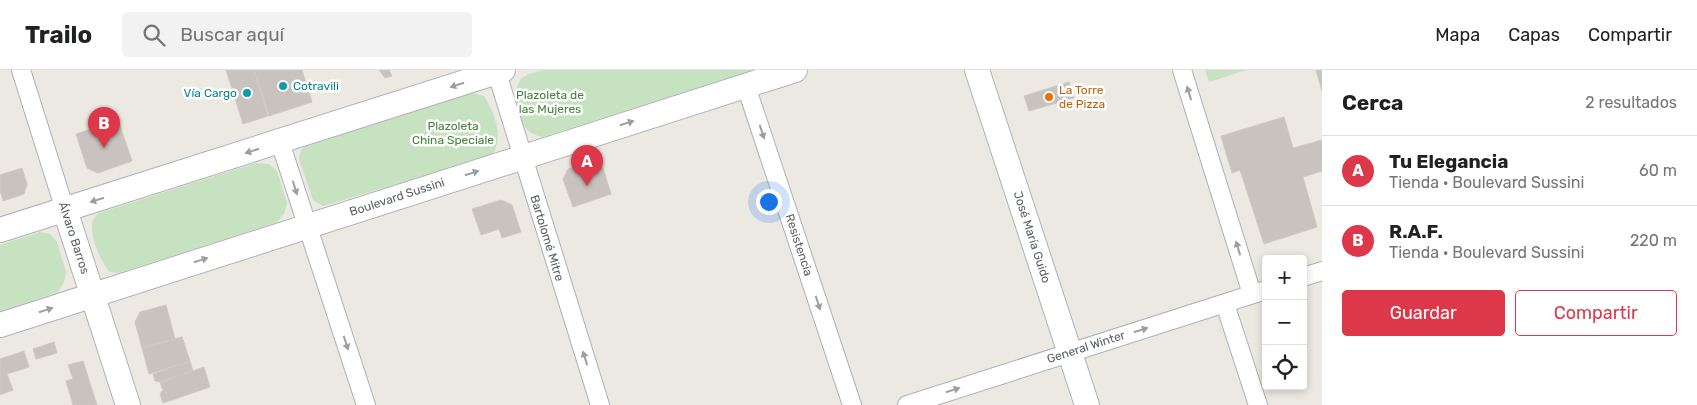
<!DOCTYPE html>
<html lang="es">
<head>
<meta charset="utf-8">
<style>
	body { margin:0; font-family:Rubik,sans-serif; background:#f2f2f2; color:#202124 }
	.controls { position:absolute; right:15px; bottom:15px; display:grid; overflow:hidden; border-radius:5px; box-shadow:0 2px 8px #0003 }
	.controls button { width:45px; height:45px; display:grid; place-items:center; padding:0; border:0; border-bottom:1px solid #e0e0e0; background:#fff; color:#202124; font:25px sans-serif }
	.you { position:absolute; left:768px; top:131px; width:18px; height:18px; margin:-12px; border:4px solid #fff; border-radius:50%; background:#1a73e8; box-shadow:0 0 0 8px #1a73e833 }
	.badge { display:grid; place-items:center; width:32px; height:32px; border-radius:50%; background:#dc3849; color:#fff; font-size:16px; font-weight:700 }
	.pin { position:absolute; translate:-50% -41px; filter:drop-shadow(0 1px 2px #0008) }
	.pin::after { content:''; position:absolute; top:26px; width:18px; height:15px; background:inherit; clip-path:polygon(0 0,100% 0,50% 100%) }
	.list { margin:0; padding:0; list-style:none }
	h2 { display:flex; justify-content:space-between; align-items:center; height:65px; margin:0; padding:0 20px; font-size:21px }
	h2 small { font-size:16px; font-weight:400; color:#757577 }
	.list li { display:grid; grid-template-columns:32px 1fr auto; gap:15px; align-items:center; box-sizing:border-box; height:70px; padding:0 20px; border-top:1px solid #e0e0e0 }
	.list b { display:block; font-size:19px; white-space:nowrap }
	.list p { margin:0; font-size:16px; white-space:nowrap; color:#757577 }
	.list em { font-size:16px; font-style:normal; color:#757577 }
	.actions { display:flex; gap:10px; padding:15px 20px }
	.actions a { flex:1; padding:11px 0; border:1px solid #dc3849; border-radius:5px; text-align:center; font-size:18px; color:#dc3849 }
	.actions .main { background:#dc3849; color:#fff }
	.icon { flex:none; width:28px; height:28px; fill:none; stroke:currentColor; stroke-width:2; stroke-linecap:round; stroke-linejoin:round }
	.map { position:relative; flex:none; width:1322px; height:335px; overflow:hidden }
	header { display:flex; align-items:center; gap:30px; box-sizing:border-box; height:70px; padding:0 25px; background:#fff; border-bottom:1px solid #e0e0e0 }
	header strong { font-size:24px }
	nav { display:flex; gap:28px; margin-inline-start:auto; font-size:18px }
	.search { width:350px; height:45px; background:#f2f2f2; display:flex; align-items:center; gap:12px; box-sizing:border-box; padding:0 18px; border-radius:5px; color:#757577; font-size:19px }
	main { display:flex }
	aside { flex:1; background:#fff }
	.map>svg:first-child { display:block }
	.green { fill:#c6e2c0 }
	.building { fill:#c8c3bf; stroke:#d0c9c1 }
	.lines { fill:none; stroke-linecap:round; stroke-linejoin:round }
	.minor-casing { stroke:#adb1b4; stroke-width:20 }
	.secondary-casing { stroke:#aeb3b6; stroke-width:26 }
	.minor { stroke:#fff; stroke-width:18 }
	.secondary { stroke:#fff; stroke-width:24 }
	.oneway { fill:#9c9fa1 }
	.culture-dot { fill:#0f9aa8; stroke:#fff; stroke-width:2 }
	.food-dot { fill:#e8710a; stroke:#fff; stroke-width:2 }
	.labels { text-anchor:middle; dominant-baseline:central; stroke-width:5; stroke-linejoin:round; paint-order:stroke }
	.culture-label { font-size:12px; fill:#0d838f; stroke:#fff; text-anchor:start }
	.food-label { font-size:12px; fill:#c56008; stroke:#fff; text-anchor:start }
	.park-label { font-size:12px; fill:#44813a; stroke:#fff }
	.street-label { font-size:12px; fill:#5a5f62; stroke:#fff }
</style>
</head>
<body>
<header>
<strong>Trailo</strong>
<div class="search"><svg class="icon" aria-label="search" viewBox="0 0 24 24"><circle cx="10" cy="10" r="6"/><path d="M15 15l6 6"/></svg>Buscar aquí</div>
<nav><a>Mapa</a><a>Capas</a><a>Compartir</a></nav>
</header>
<main>
<div class="map">
<svg width="1322" height="335" viewBox="0 0 1322 335">
	<rect width="100%" height="100%" fill="#ece8e2"/>
	<path class="green" d="M544,0H754L542,67C535,65 529,63 525,57C517,44 509,16 525,6C530,3 538,2 544,0Z
		M1205,0H1246L1209,12Z
		M472,23L484,26C495,44 505,68 491,86L323,136L313,130L299,89L300,82L305,76Z
		M256,93L269,94L277,101L287,133L284,144L276,153L118,203L110,202C101,193 90,166 92,153C93,149 96,146 99,143Z
		M40,162L50,164L57,172L66,202L64,212L58,222L0,241V175Z"/>
	<path class="building" d="M226,0H254L268,46L243,54Z
		M254,0H302L312,32L269,46Z
		M379,0H389L392,6L385,8Z
		M1316,0H1322V21Z
		M1069,12L1074,28L1029,41L1024,26Z
		M1284,47L1293,78L1322,70V101L1303,107L1317,157L1264,174L1240,100L1232,103L1221,66Z
		M118,50L132,91L98,103L87,98L76,64Z
		M600,88L611,124L573,137L563,109L568,99Z
		M22,98L27,114L24,124L3,131L0,120V105Z
		M501,130L512,135L521,162L502,168L499,159L481,165L472,139Z
		M166,235L175,269L142,278L135,252L140,242Z
		M182,267L190,291L149,304L142,278Z
		M54,272L57,283L36,289L33,279Z
		M24,281L29,297L7,304L13,320L0,325V289Z
		M83,291L97,335H73L66,311L73,309L68,295Z
		M190,291L193,301L160,312L155,311L153,304Z
		M204,297L210,317L163,333L160,324L163,320L160,312Z"/>
	<g class="lines">
		<g class="minor-casing">
			<path id="minor" d="M21,0L65,140
				M496,0L600,335
				M1182,0L1252,224
				M746,16L852,335
				M280,72L366,335
				M1303,207L1322,201
				M1225,234L1258,335
				M907,335L1266,220"/>
		</g>
		<g class="secondary-casing">
			<path id="secondary" d="M977,0L1087,335
				M65,140L128,335
				M0,160L503,0
				M0,255L795,0"/>
		</g>
		<use href="#minor" class="minor"/>
		<use href="#secondary" class="secondary"/>
	</g>
	<defs><path id="oneway-solid" d="M-6-.8H1V-3.2L6.5 0L1 3.2V.8H-6Z" transform="scale(1.25)"/></defs>
	<g class="oneway">
		<use href="#oneway-solid" transform="translate(457 15) rotate(162)"/>
		<use href="#oneway-solid" transform="translate(1189 23) rotate(-107)"/>
		<use href="#oneway-solid" transform="translate(627 53) rotate(-18)"/>
		<use href="#oneway-solid" transform="translate(762 62) rotate(72)"/>
		<use href="#oneway-solid" transform="translate(252 81) rotate(162)"/>
		<use href="#oneway-solid" transform="translate(472 103) rotate(-18)"/>
		<use href="#oneway-solid" transform="translate(295 118) rotate(73)"/>
		<use href="#oneway-solid" transform="translate(97 130) rotate(162)"/>
		<use href="#oneway-solid" transform="translate(1238 178) rotate(-107)"/>
		<use href="#oneway-solid" transform="translate(201 190) rotate(-18)"/>
		<use href="#oneway-solid" transform="translate(818 233) rotate(72)"/>
		<use href="#oneway-solid" transform="translate(46 240) rotate(-18)"/>
		<use href="#oneway-solid" transform="translate(1141 260) rotate(-17)"/>
		<use href="#oneway-solid" transform="translate(346 273) rotate(72)"/>
		<use href="#oneway-solid" transform="translate(585 288) rotate(-107)"/>
		<use href="#oneway-solid" transform="translate(953 320) rotate(-18)"/>
	</g>
	<g class="culture-dot">
		<circle cx="283" cy="16" r="5"/>
		<circle cx="247" cy="23" r="5"/>
	</g>
	<circle class="food-dot" cx="1049" cy="27" r="5"/>
	<g class="labels">
		<g class="culture-label">
			<text x="293" y="16">Cotravili</text>
			<text x="237" y="23" text-anchor="end">Vía Cargo</text>
		</g>
		<g class="food-label">
			<text x="1059" y="20">La Torre<tspan x="1059" dy="14">de Pizza</tspan></text>
		</g>
		<g class="park-label">
			<text x="550" y="25">Plazoleta de<tspan x="550" dy="14">las Mujeres</tspan></text>
			<text x="453" y="56">Plazoleta<tspan x="453" dy="14">China Speciale</tspan></text>
		</g>
		<g class="street-label">
			<text transform="translate(397 127) rotate(-18)">Boulevard Sussini</text>
			<text transform="translate(1032 167) rotate(72)">José María Guido</text>
			<text transform="translate(74 168) rotate(72)">Álvaro Barros</text>
			<text transform="translate(547 168) rotate(73)">Bartolomé Mitre</text>
			<text transform="translate(799 175) rotate(72)">Resistencia</text>
			<text transform="translate(1086 277) rotate(-18)">General Winter</text>
		</g>
	</g>
</svg>
<div class="controls">
<button>+</button>
<button>−</button>
<button><svg class="icon" aria-label="locate" viewBox="0 0 24 24"><circle cx="12" cy="12" r="6"/><path d="M12 2v4M12 18v4M2 12h4M18 12h4"/></svg></button>
</div>
<div class="you"></div>
<div class="pin badge" style="left:587px;top:116px">A</div>
<div class="pin badge" style="left:104px;top:78px">B</div>
</div>
<aside>
<h2>Cerca<small>2 resultados</small></h2>
<ul class="list">
<li><span class="badge">A</span><div><b>Tu Elegancia</b><p>Tienda · Boulevard Sussini</p></div><em>60 m</em></li>
<li><span class="badge">B</span><div><b>R.A.F.</b><p>Tienda · Boulevard Sussini</p></div><em>220 m</em></li>
</ul>
<div class="actions"><a class="main">Guardar</a><a>Compartir</a></div>
</aside>
</main>
</body>
</html>
